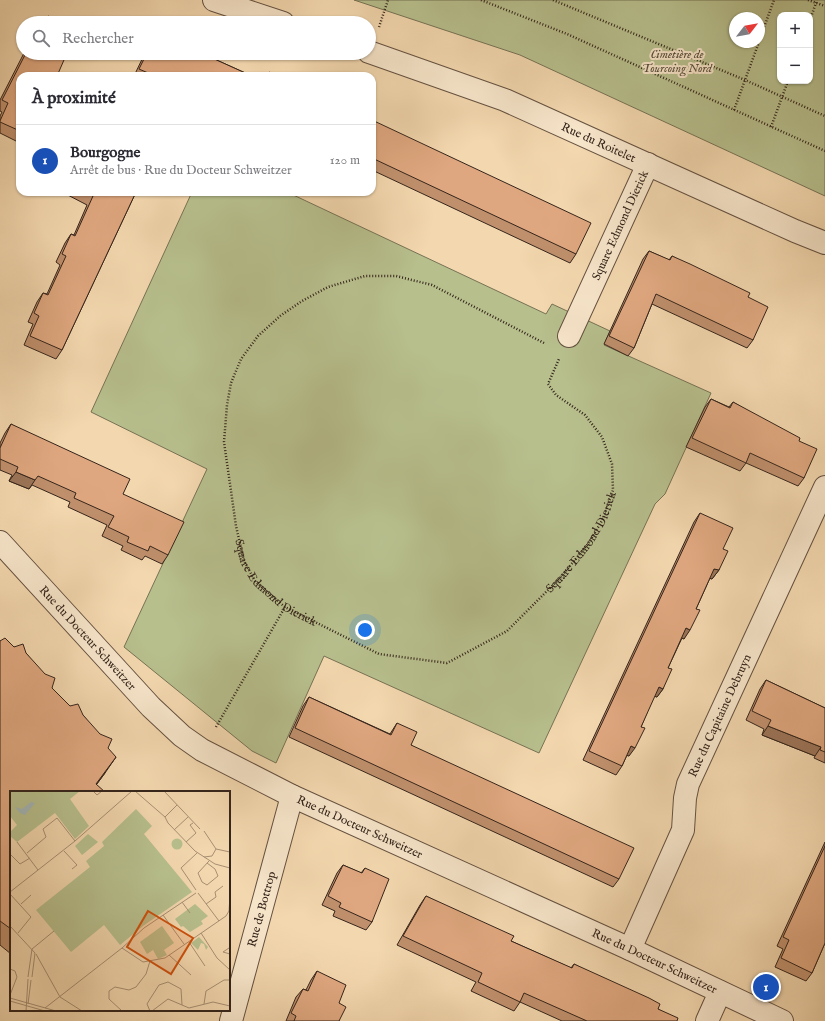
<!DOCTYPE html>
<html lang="fr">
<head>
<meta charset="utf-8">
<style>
	body { margin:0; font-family:"IM FELL English",serif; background:#f2f2f3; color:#2b2b33 }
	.controls { position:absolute; right:12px; top:12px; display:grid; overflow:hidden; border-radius:8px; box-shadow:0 1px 3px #0004 }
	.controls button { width:36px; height:36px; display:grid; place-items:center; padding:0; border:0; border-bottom:1px solid #e1e1e2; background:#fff; color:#2b2b33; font:20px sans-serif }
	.compass { position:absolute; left:729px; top:12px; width:36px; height:36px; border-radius:50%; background:#fff; box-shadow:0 1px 3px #0004; rotate:59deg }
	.you { position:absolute; left:365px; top:630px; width:14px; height:14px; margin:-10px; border:3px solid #fff; border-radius:50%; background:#1a73e8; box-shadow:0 0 0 6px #1a73e833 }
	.badge { display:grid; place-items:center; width:26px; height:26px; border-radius:50%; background:#8f2418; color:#fff; font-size:13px; font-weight:700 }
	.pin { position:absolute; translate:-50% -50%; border:2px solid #fff; box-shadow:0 1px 4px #0006 }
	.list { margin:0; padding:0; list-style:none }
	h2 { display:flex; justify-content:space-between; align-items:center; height:52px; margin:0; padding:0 16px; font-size:17px }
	h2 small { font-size:13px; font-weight:400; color:#7c7c81 }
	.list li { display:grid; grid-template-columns:26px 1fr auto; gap:12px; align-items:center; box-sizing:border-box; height:72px; padding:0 16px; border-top:1px solid #e1e1e2 }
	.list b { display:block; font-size:15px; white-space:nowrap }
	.list p { margin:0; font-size:13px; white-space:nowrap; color:#7c7c81 }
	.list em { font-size:13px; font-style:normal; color:#7c7c81 }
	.icon { flex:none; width:22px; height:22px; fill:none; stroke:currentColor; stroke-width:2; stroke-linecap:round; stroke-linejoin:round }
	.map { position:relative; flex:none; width:825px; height:1021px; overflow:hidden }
	.search { position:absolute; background:#fff; box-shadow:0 1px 3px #0004; left:16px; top:16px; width:360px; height:44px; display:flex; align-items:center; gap:10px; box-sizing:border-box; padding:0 14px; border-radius:22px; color:#7c7c81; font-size:15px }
	.panel { position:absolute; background:#fff; box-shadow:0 1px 3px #0004; left:16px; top:72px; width:360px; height:124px; border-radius:12px }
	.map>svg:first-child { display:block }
	.green { fill:#b7bf8d; stroke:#767254; fill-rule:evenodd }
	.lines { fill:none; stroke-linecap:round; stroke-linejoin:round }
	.minor-casing { stroke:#645140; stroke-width:24 }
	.path { stroke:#34241b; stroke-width:2.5; stroke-dasharray:1 2; stroke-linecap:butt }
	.minor { stroke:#f7e5ca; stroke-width:22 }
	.wall { fill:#c0906d; stroke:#34241b }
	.shaded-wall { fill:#9c7559; stroke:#34241b }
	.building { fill:#dfa77f; stroke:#34241b }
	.labels { text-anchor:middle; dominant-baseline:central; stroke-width:4; stroke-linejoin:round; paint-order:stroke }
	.park-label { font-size:12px; font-style:italic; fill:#554b38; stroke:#f7e5ca }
	.street-label { font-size:12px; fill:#34241b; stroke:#f7e5ca }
	.inset-road { fill:none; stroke:#a78f73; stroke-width:1 }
	.view { fill:#cd510e; fill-opacity:0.15; stroke:#cd510e; stroke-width:2 }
	.inset-edge { fill:none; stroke:#34241b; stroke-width:2 }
</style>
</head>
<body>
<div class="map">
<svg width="825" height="1021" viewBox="0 0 825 1021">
	<rect width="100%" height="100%" fill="#f3d7ae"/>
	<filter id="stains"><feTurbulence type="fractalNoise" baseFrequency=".005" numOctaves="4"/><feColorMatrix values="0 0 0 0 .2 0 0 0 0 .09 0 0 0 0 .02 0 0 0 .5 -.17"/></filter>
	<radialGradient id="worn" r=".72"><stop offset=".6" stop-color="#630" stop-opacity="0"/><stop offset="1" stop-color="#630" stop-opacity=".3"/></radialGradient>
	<path class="green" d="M354,0H825V196L520,55ZM780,15H810V81H780ZM735,18H759V42H735Z
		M192,192H287L546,314L552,304L610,331L604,345L711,393L665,494L655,504L539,753L324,656L276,763L252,751L124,647L207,469L91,412Z"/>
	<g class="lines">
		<g class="minor-casing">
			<g id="minor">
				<path d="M214,0L283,23"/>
				<path id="s2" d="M369,52L505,100L795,231L825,243"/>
				<path id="s3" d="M569,336L648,164"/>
				<path id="s4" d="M0,542L151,707L182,736L202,750L292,796L630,949L782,1021"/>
				<path id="s5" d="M630,949L683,830L685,798L688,784L825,487"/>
				<path id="s6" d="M231,1021L292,796"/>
				<path d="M707,1021L720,992"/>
			</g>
		</g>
		<g class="path">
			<path d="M481,0L567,34L825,151"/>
			<path d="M553,0L745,80L825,116"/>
			<path d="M808,0L825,6"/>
			<path d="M810,20L817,0"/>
			<path d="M379,27L388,0"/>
			<path d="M759,41L774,0"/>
			<path d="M734,110L759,42"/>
			<path d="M771,127L788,81"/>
			<path id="s1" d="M544,343L432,285L396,276H365L328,287L302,301L280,316L258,336L241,359L231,383L227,405L224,442L236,526L244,561L255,581L285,607L379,654L447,663L507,631L560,578L588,544L603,519L613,490L612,464L602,437L585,415L556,395L548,384L559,359"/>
			<path d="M216,727L285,607"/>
		</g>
		<use href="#minor" class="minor"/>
	</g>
	<path class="wall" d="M24,53H67L20,76V143L0,133V116L2,112L0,111V100Z
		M145,53H201L252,76H134Z
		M372,120L576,254L570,263L372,170Z
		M62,192H136L62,350L56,359L24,345L33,324L28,322L37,302L43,293L47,294L60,265L56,262L65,243L71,234L74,235L87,205Z
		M649,251L669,260L672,256L748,297L753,340L747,348L652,304L634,348L628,356L604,344L643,259Z
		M711,399L729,407L733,402L799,441L804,478L798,486L746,463L740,471L686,447L705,407Z
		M11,424L123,494L168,555L162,564L145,556L142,560L121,550L123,546L102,536L107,525L68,507L70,502L32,485L29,489L9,481L12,475L0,470V443L5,433Z
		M700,513L723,549L719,570L712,579L710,578L696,609L684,639L682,638L668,668L663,689L657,697L654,696L641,727L629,756L627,755L622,766L616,775L583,760L694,522Z
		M0,641L14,647L26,653L52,688L70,706L83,715L108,748L105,773L96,785L11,792V954L0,945Z
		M766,680L825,708V763L814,758L815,756L762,735L764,729L746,720L760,689Z
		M309,697L390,734L397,723L411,745L619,879L613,887L289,737L303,706Z
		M825,842V943L812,973L806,981L775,967L783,949L777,946Z
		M343,865L361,873L365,868L372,922L366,930L333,916L335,911L322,905L337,873Z
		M426,896L511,941L571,968L574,964L658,1009L677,1021H562L520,1002L514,1011L471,991L476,982L397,945L420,905Z
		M317,971L339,1003V1021H286L296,997L303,989L306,990L311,980Z"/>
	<path class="shaded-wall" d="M16,472L35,480L29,489L9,481Z
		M714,569L719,570L712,579L708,578Z
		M686,628L690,630L684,639L680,637Z
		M659,687L663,689L657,697L653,696Z
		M768,726L821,747L815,756L762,735Z
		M631,746L635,748L629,756L625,755Z
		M116,757L105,773L91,792L96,784Z"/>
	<path class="building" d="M48,16L64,23H45Z
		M26,53H67L57,76H20V131L0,122V121L8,103L2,100Z
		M147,53H201L252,76H155L139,69Z
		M269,72L277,76H267Z
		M372,120L591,223L576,254L372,158Z
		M85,192H136L62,350L30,336L39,316L34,313L43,293L48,295L66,256L62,254L71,234L75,236L93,196Z
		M649,251L670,260L672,256L690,264L750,293L748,297L768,307L753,340L656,294L634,348L609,336Z
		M711,399L730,408L733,402L800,438L799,441L817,449L804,478L750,453L746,463L692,438Z
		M11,424L130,479L123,494L184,522L168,555L150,546L148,551L127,542L129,537L108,527L114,516L74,498L76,493L38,476L35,480L16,472L18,467L0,459V448Z
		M700,513L733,528L723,549L728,551L719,570L714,569L696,609L700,610L690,630L686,628L668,668L672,669L663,689L659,687L641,727L645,728L635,748L631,746L622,766L589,751Z
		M5,638L14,647L23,644L26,653L45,674L55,678L52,688L70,706L78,704L83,715L100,734L112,739L108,748L116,757L96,784L105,792H11V929L0,921V641Z
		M766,680L825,708V752L820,750L821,747L768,726L771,720L752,711Z
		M309,697L391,735L397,723L417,732L411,745L634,848L619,879L295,728Z
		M825,846V943L812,973L781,958L789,940L783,937Z
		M343,865L362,873L365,868L389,879L372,922L339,907L341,903L328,896Z
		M426,896L514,936L511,941L572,968L574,964L649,998L660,1004L658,1009L678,1018L677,1021H587L524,993L520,1002L478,982L482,973L403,936Z
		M317,971L346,985L339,1003L346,1007L339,1021H294L296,1016L291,1013L303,989L308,991Z"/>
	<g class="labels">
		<g class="park-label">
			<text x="677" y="54">Cimetière de<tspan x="677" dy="14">Tourcoing Nord</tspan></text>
		</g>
		<g class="street-label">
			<text stroke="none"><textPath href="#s2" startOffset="247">Rue du Roitelet</textPath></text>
			<text stroke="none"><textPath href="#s3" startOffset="122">Square Edmond Dierick</textPath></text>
			<text stroke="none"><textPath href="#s1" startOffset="975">Square Edmond Dierick</textPath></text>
			<text stroke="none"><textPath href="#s1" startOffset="591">Square Edmond Dierick</textPath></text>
			<text stroke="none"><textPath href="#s4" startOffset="130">Rue du Docteur Schweitzer</textPath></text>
			<text stroke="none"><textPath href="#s5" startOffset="252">Rue du Capitaine Debruyn</textPath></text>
			<text stroke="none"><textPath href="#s4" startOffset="466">Rue du Docteur Schweitzer</textPath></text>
			<text stroke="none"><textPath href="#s6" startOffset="116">Rue de Bottrop</textPath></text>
			<text stroke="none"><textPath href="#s4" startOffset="790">Rue du Docteur Schweitzer</textPath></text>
		</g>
	</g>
	<g transform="translate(10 791)">
		<rect width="220" height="220" fill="#f3d7ae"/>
		<path d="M0,0H70L60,8L79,35L65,48L45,22L7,51L0,45V41L7,34L0,25ZM126,18L142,35L134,43L182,101L133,135L110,154L94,134L61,161L26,119L80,76L76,70L94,55L92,51ZM78,43L88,51L72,64L65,55ZM161.5 53a5.5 5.5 0 1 1 11 0a5.5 5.5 0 1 1-11 0ZM185,113L198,125L191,130L193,133L180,141L173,135L171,136L165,128ZM152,135L164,152L154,159L157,164L148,168L143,159L137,163L130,151ZM189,146L198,156L196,159L194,153L191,152L188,159L181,152Z" fill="#b7bf8d"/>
		<path d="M21,11L25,12L15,24L10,22L5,16L12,18Z" fill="#a2b6b7"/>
		<path class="inset-road" d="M83,0L87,4L92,0M125,0L155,26L158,32L185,60L205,73L220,77M154,0L190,38M155,26L167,14M164,39L178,26M194,40L206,58L220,61M7,51L28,79M176,51L186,42L180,34L183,32M54,60L67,74L62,78M17,62L36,46L33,38L47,27L65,50M0,63L10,73L20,67M194,66L202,65L206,58M197,72L205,78L208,85L197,94L192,91L188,82L199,70M186,99L171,77L187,62M0,101L65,50L122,0M188,102L209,130M0,103L21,126L8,142M172,111L180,122M11,113L21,104M196,113L206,106L205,101L213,95M153,124L174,153M0,135L25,162L22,186M191,142L207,167L220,179M179,151L195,175M112,157L133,171L155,167L216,125L219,120L220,105M22,158L44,140M220,159L219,157L213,161L220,163M26,163L50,206L72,220M159,164L181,184M0,178L5,180L7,186L0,204M18,186L22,158M0,207L46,220M0,210L35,220M18,213L21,189M194,213L196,200L214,189H220M35,217L112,157L134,137L186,102M16,220L18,188M112,220L99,208V200L105,196L119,199L126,196L136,183L140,170M140,220L137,213L140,208L149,194L158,191L171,198L172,214M142,220L158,208L179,217L203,211L220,215"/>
		<path class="view" d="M138,120L183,147L161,183L117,156Z"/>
		<rect width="220" height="220" class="inset-edge"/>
	</g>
	<rect width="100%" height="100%" filter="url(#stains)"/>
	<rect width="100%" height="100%" fill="url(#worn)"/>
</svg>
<div class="controls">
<button>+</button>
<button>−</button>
</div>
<svg class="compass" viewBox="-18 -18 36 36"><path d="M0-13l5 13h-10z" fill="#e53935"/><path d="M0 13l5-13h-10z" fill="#7c7c81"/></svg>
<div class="you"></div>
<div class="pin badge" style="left:766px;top:987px;background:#1a4fb4">1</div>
<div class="search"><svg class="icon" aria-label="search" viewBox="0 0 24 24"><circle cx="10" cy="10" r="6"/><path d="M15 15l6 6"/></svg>Rechercher</div>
<section class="panel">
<h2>À proximité<small></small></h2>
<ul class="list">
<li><span class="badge" style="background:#1a4fb4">1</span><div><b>Bourgogne</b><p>Arrêt de bus · Rue du Docteur Schweitzer</p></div><em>120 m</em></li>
</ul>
</section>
</div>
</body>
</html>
